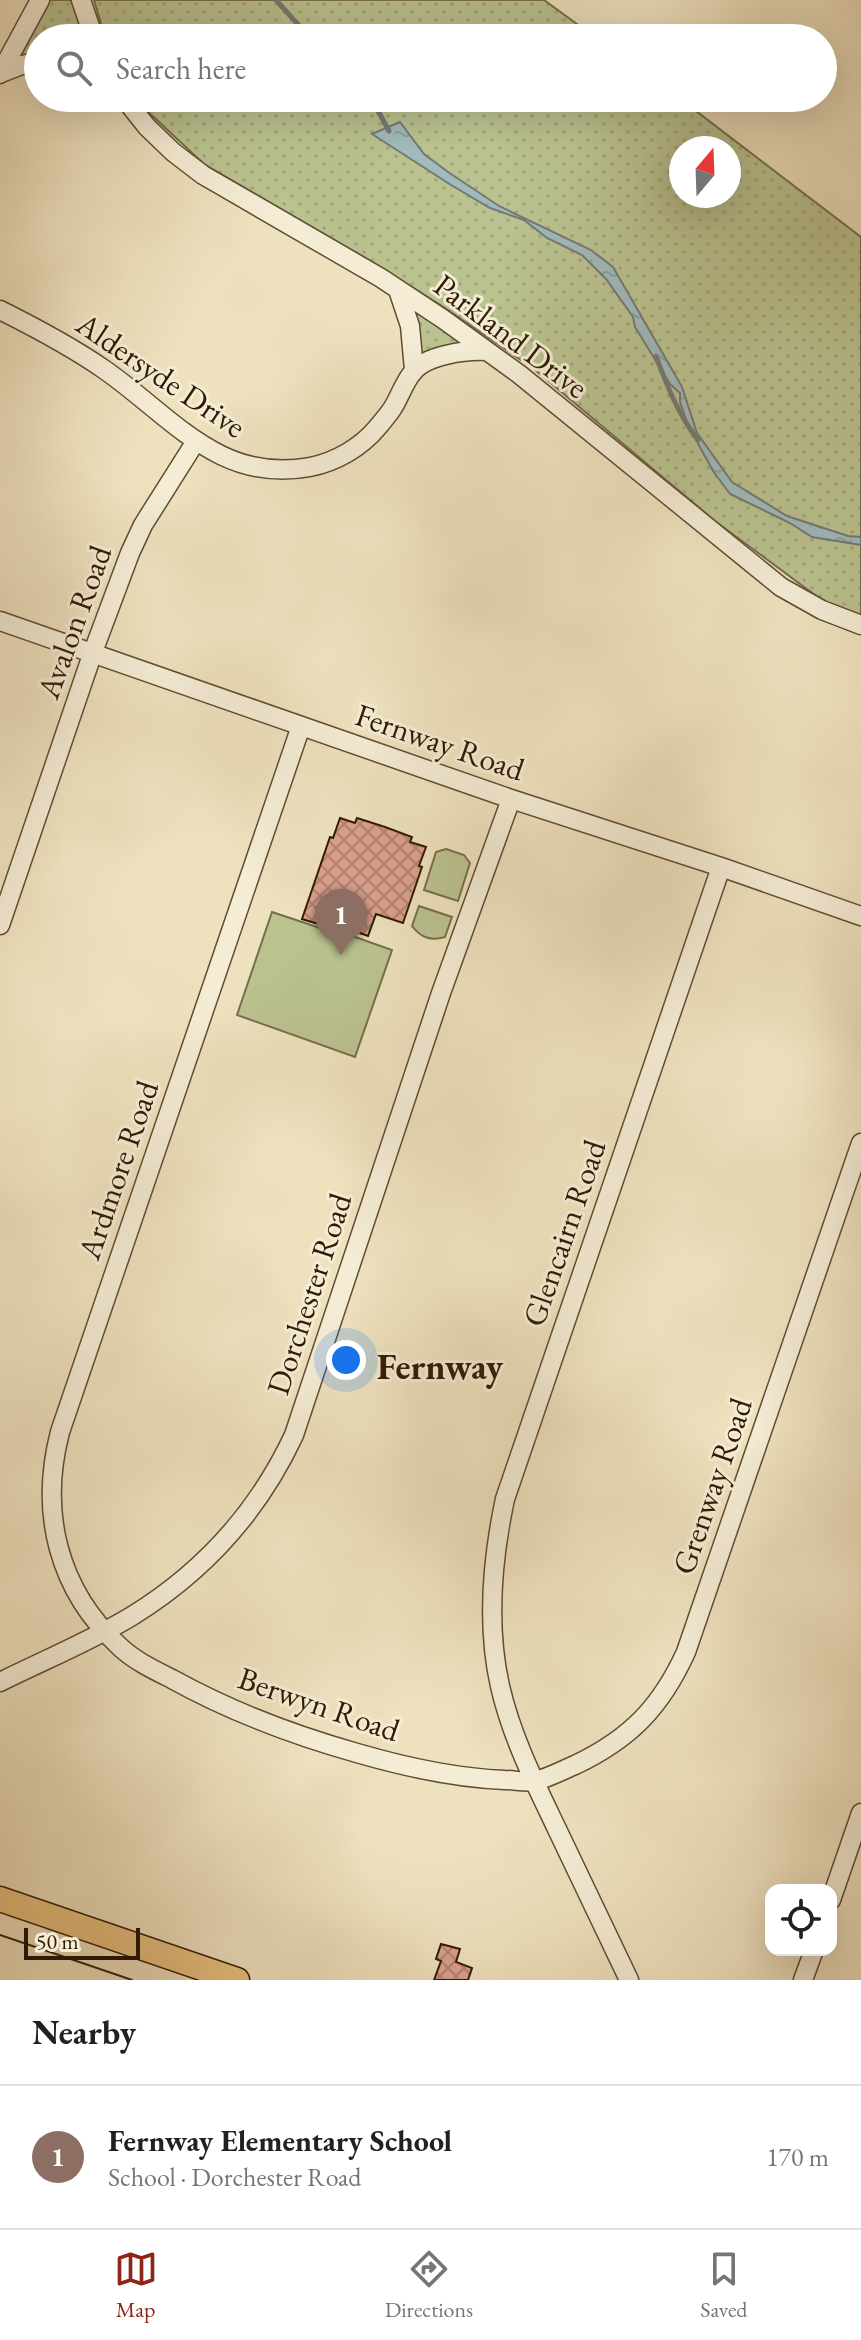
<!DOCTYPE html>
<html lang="en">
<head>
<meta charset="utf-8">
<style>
	body { margin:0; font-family:"EB Garamond",serif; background:#f2f2f2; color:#202124 }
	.controls { position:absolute; right:24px; bottom:24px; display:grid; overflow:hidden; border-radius:16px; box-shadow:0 8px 32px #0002 }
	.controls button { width:72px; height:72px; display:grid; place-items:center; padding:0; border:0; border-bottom:2px solid #e0e0e0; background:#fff; color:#202124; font:40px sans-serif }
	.compass { position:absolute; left:669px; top:136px; width:72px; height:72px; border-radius:50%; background:#fff; box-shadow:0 8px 32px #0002; rotate:19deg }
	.scale { position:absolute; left:24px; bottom:20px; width:116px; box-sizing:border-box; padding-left:8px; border:4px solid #311a03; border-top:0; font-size:22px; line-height:28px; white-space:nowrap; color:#311a03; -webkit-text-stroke:6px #f4ecd5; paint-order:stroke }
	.you { position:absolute; left:346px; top:1360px; width:28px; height:28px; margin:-20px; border:6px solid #fff; border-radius:50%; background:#1a73e8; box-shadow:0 0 0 12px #1a73e833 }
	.badge { display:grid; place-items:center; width:52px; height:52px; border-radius:50%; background:#8f2418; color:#fff; font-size:26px; font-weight:700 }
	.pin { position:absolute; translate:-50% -66px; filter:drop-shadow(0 2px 4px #0008) }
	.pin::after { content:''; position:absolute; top:42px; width:28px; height:24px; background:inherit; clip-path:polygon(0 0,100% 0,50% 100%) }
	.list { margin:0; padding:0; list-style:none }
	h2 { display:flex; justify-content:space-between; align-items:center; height:104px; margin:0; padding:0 32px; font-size:34px }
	h2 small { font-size:26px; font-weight:400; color:#757577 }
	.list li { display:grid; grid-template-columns:52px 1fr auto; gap:24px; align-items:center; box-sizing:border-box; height:144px; padding:0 32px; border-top:2px solid #e0e0e0 }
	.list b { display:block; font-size:30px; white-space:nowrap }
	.list p { margin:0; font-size:26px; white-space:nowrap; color:#757577 }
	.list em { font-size:26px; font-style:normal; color:#757577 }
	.icon { flex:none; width:44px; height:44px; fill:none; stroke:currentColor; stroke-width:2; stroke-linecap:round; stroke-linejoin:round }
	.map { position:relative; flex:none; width:861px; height:1980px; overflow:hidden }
	.search { position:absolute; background:#fff; box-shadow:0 8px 32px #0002; left:24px; right:24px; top:24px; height:88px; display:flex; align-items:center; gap:20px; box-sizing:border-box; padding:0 28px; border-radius:44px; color:#757577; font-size:30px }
	.sheet { height:248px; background:#fff }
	nav { display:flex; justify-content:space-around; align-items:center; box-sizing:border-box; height:112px; border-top:2px solid #e0e0e0; background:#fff; font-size:22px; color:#757577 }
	nav a { display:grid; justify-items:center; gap:4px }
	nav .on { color:#8f2418 }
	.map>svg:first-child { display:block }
	.grass { fill:url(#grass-dots); stroke:#766e4a; stroke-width:2; fill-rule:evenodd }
	.green { fill:#bac290; stroke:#766e4a; stroke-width:2 }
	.water { fill:url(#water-ripples); stroke:#747a73; stroke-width:2 }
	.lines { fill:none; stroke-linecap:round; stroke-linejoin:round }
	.stream { stroke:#747a73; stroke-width:5 }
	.building { fill:url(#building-cross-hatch); stroke:#311a03; stroke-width:2 }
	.minor-casing { stroke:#604c32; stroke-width:21 }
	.major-casing { stroke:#311a03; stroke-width:27 }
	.minor { stroke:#f4ecd5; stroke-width:18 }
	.major { stroke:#e7c07f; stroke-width:24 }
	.tram { stroke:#311a03; stroke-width:2 }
	.labels { text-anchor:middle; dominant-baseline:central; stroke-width:6; stroke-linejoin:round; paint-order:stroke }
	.street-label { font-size:32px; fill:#311a03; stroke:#f4ecd5 }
	.quarter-label { font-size:36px; font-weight:bold; fill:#311a03; stroke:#f4ecd5 }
</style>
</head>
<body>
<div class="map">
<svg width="861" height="1980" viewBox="0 0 861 1980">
	<defs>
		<pattern id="grass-dots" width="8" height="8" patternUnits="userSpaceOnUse" patternTransform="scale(2)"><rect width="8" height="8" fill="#bac290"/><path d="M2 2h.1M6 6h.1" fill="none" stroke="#a0a67b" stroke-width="1.8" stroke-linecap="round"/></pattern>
		<pattern id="water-ripples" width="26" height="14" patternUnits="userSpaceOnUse" patternTransform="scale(2)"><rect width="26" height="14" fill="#a0babd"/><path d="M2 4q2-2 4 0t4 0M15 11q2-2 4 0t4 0" fill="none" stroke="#8a9fa1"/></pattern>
		<pattern id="building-cross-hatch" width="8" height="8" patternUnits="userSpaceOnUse" patternTransform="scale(2)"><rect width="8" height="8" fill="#daa08e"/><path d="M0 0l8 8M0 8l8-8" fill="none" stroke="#b18272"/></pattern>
	</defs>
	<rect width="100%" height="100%" fill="#eee1be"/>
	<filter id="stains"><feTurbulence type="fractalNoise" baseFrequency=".0025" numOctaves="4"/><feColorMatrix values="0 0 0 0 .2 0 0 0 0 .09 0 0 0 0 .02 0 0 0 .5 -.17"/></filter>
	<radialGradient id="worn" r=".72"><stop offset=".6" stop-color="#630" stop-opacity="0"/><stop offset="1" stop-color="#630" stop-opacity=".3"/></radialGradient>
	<path class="grass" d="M40,0H81L94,38H38V61L1,73Z
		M94,0H544L596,38H105Z
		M138,98H679L861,237V616L823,601L715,521L534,369L445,308L374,263L204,164L144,108ZM681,148H729V196H681Z
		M404,305L443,319L486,351L414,370Z"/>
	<path class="green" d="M446,849L464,855L470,863L458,901L424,890L436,852Z
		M419,906L452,917L445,937C431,941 421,938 412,926Z
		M272,912L332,932L333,929L392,950L355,1057L237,1015Z"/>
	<path class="water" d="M400,122L424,154L448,172L499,206L591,250L613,267L682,387L697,433L732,482L787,516L848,536L861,537V545L812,537L790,523L730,494L713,471L688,425L680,402V393L670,384L635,327L633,317L606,279L582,255L547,238L524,220L490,208L451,185L372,134Z"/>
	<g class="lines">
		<path class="stream" d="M276,0L302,29L314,38
			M371,98L389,131
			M656,356C667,386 678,414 698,440"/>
	</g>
	<path class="building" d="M340,818L355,823L357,818L385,827L412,837L410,842L426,847L419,866L422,867L403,923L376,914L368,936L332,923L331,928L302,919L330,837L333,838Z
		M441,1944L460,1949L456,1962L472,1968L468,1980H434L441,1961L436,1959Z"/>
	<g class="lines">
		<g class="minor-casing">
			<path id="minor" d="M81,0L94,38
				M1,73L19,66L38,61
				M0,74L40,0
				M124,98L147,127L173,152L203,175L381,278L443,319L519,374L781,587L822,610L861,625
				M398,290L410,326L414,370
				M0,310C36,328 72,347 105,370C172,417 220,484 310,467C336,462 361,447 377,428C382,422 388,415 392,409C400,397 404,382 413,372C426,355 466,350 486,351
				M0,621L511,799L721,867L861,916
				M301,726L60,1432C39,1513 58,1590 120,1647C135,1661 154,1670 172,1679C230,1711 293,1735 357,1753C405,1767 455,1778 505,1780C515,1780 526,1783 535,1781C548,1778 563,1770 575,1765C630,1739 661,1707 686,1652L861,1143
				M0,925L93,652L130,553L143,525L196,441
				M0,1682C44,1660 91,1641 132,1616C205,1571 258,1512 294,1435L441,993L511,799
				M831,1900L861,1813
				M629,1980C605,1929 580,1878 556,1827C534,1781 511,1735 500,1686C486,1624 492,1560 505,1499L721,867
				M803,1980L814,1950"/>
		</g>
		<g class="major-casing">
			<path id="major" d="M0,1899L237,1980"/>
		</g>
		<use href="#minor" class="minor"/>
		<use href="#major" class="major"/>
		<path class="tram" d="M0,1935L132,1980"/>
	</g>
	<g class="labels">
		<g class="street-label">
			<text transform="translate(511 336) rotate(37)">Parkland Drive</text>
			<text transform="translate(161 375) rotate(34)">Aldersyde Drive</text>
			<text transform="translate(74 622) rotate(-70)">Avalon Road</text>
			<text transform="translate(440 742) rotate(19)">Fernway Road</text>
			<text transform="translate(118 1170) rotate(-71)">Ardmore Road</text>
			<text transform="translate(564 1233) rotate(-71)">Glencairn Road</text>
			<text transform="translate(309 1294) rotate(-72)">Dorchester Road</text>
			<text transform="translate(712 1486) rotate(-71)">Grenway Road</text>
			<text transform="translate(319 1704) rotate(19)">Berwyn Road</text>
		</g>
		<g class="quarter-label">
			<text x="440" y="1366">Fernway</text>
		</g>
	</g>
	<rect width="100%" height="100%" filter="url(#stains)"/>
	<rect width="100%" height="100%" fill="url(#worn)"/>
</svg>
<div class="controls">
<button><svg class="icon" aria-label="locate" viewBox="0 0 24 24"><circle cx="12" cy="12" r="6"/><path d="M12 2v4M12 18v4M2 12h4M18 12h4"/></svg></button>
</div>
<svg class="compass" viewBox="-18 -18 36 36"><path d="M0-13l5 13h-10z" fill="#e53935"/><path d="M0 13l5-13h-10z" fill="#757577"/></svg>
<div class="scale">50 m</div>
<div class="you"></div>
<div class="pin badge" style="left:341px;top:955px;background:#8d6e63">1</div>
<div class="search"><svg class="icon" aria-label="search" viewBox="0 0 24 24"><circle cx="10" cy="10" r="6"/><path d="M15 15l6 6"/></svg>Search here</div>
</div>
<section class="sheet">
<h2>Nearby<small></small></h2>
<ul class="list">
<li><span class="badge" style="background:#8d6e63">1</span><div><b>Fernway Elementary School</b><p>School · Dorchester Road</p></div><em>170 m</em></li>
</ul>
</section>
<nav>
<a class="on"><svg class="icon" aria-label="map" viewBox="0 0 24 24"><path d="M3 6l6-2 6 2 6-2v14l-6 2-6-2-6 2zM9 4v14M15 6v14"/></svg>Map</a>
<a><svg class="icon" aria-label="directions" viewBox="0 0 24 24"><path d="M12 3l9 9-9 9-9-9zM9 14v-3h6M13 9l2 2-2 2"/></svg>Directions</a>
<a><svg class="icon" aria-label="saved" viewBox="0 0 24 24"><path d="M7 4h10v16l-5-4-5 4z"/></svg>Saved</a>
</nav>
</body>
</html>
